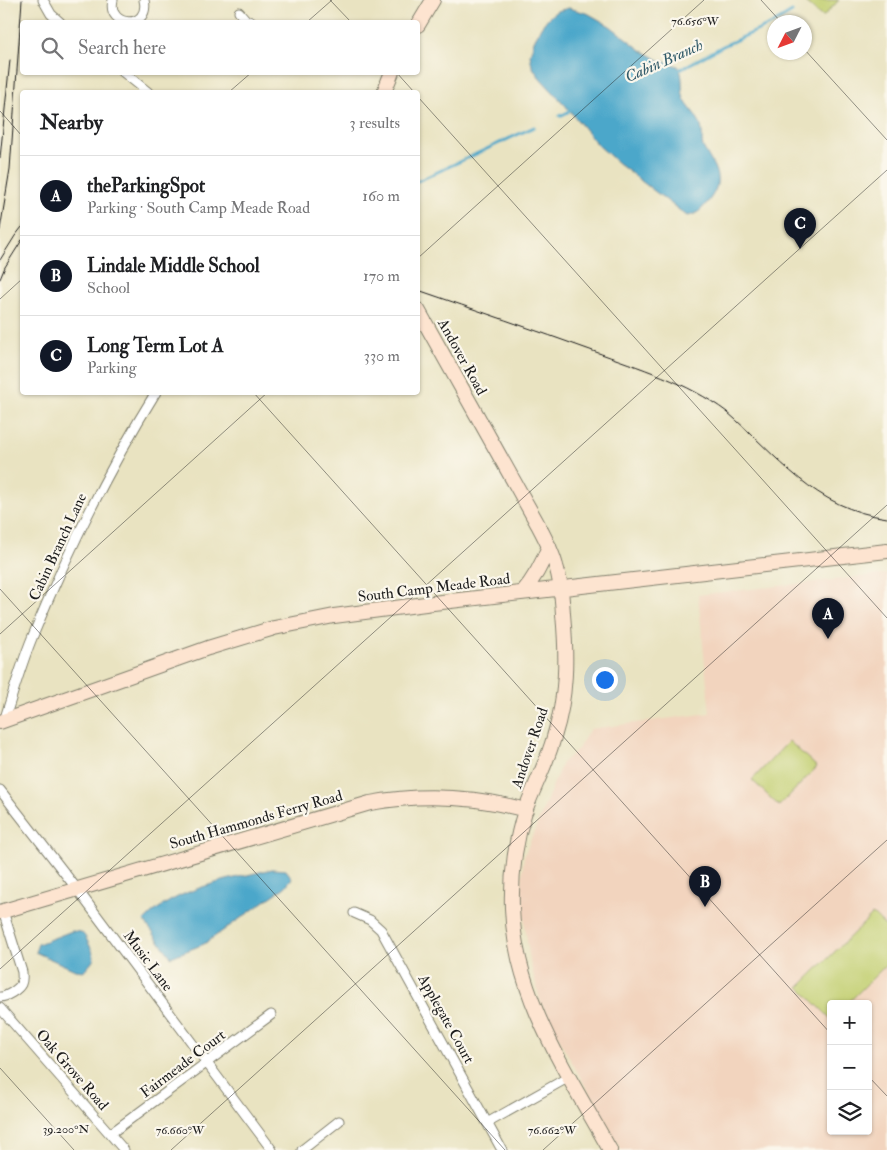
<!DOCTYPE html>
<html lang="en">
<head>
<meta charset="utf-8">
<style>
	body { margin:0; font-family:"IM FELL Double Pica",serif; background:#f2f2f2; color:#202124 }
	.controls { position:absolute; right:15px; bottom:15px; display:grid; overflow:hidden; border-radius:5px; box-shadow:0 1px 4px #0004 }
	.controls button { width:45px; height:45px; display:grid; place-items:center; padding:0; border:0; border-bottom:1px solid #e0e0e0; background:#fff; color:#202124; font:25px sans-serif }
	.compass { position:absolute; left:767px; top:15px; width:45px; height:45px; border-radius:50%; background:#fff; box-shadow:0 1px 4px #0004; rotate:228deg }
	.you { position:absolute; left:604px; top:679px; width:18px; height:18px; margin:-12px; border:4px solid #fff; border-radius:50%; background:#1a73e8; box-shadow:0 0 0 8px #1a73e833 }
	.badge { display:grid; place-items:center; width:32px; height:32px; border-radius:50%; background:#111827; color:#fff; font-size:16px; font-weight:700 }
	.pin { position:absolute; translate:-50% -41px; filter:drop-shadow(0 1px 2px #0008) }
	.pin::after { content:''; position:absolute; top:26px; width:18px; height:15px; background:inherit; clip-path:polygon(0 0,100% 0,50% 100%) }
	.list { margin:0; padding:0; list-style:none }
	h2 { display:flex; justify-content:space-between; align-items:center; height:65px; margin:0; padding:0 20px; font-size:21px }
	h2 small { font-size:16px; font-weight:400; color:#757577 }
	.list li { display:grid; grid-template-columns:32px 1fr auto; gap:15px; align-items:center; box-sizing:border-box; height:80px; padding:0 20px; border-top:1px solid #e0e0e0 }
	.list b { display:block; font-size:19px; white-space:nowrap }
	.list p { margin:0; font-size:16px; white-space:nowrap; color:#757577 }
	.list em { font-size:16px; font-style:normal; color:#757577 }
	.icon { flex:none; width:28px; height:28px; fill:none; stroke:currentColor; stroke-width:2; stroke-linecap:round; stroke-linejoin:round }
	.map { position:relative; flex:none; width:887px; height:1150px; overflow:hidden }
	.search { position:absolute; background:#fff; box-shadow:0 1px 4px #0004; left:20px; top:20px; width:400px; height:55px; display:flex; align-items:center; gap:12px; box-sizing:border-box; padding:0 18px; border-radius:5px; color:#757577; font-size:19px }
	.panel { position:absolute; background:#fff; box-shadow:0 1px 4px #0004; left:20px; top:90px; width:400px; height:305px; border-radius:5px }
	.map>svg:first-child { display:block }
	.built { fill:#f2d4be; fill-rule:evenodd }
	.green { fill:#c2cf71; stroke:#6f7646 }
	.water { fill:#4ca7ca; stroke:#346273 }
	.lines { fill:none; stroke-linecap:round; stroke-linejoin:round }
	.stream { stroke:#4ca7ca; stroke-width:3 }
	.street-casing { stroke:#82806e; stroke-width:11 }
	.secondary-casing { stroke:#82806e; stroke-width:16 }
	.street { stroke:#fff; stroke-width:9 }
	.secondary { stroke:#fde4d0; stroke-width:14 }
	.tram { stroke:#1c1c1c; stroke-width:1 }
	.ticks { fill:none; stroke:#1c1c1c; stroke-width:1; stroke-opacity:0.45 }
	.labels { text-anchor:middle; dominant-baseline:central; stroke-width:4.5; stroke-linejoin:round; paint-order:stroke }
	.street-label { font-size:15px; fill:#1c1c1c; stroke:#fbf7ec }
	.water-label { font-size:16px; font-style:italic; fill:#325b6a; stroke:#fbf7ec }
	.ticks-label { font-size:12px; text-anchor:middle; fill:#1c1c1c; stroke:#fbf7ec; stroke-width:4.5; stroke-linejoin:round; paint-order:stroke }
</style>
</head>
<body>
<div class="map">
<svg width="887" height="1150" viewBox="0 0 887 1150">
	<rect width="100%" height="100%" fill="#fbf7ec"/>
	<filter id="ink" filterUnits="userSpaceOnUse"><feTurbulence type="fractalNoise" baseFrequency=".02" numOctaves="2"/><feDisplacementMap in="SourceGraphic" scale="10" xChannelSelector="R" yChannelSelector="G"/><feConvolveMatrix kernelMatrix="1 2 1 2 8 2 1 2 1" color-interpolation-filters="sRGB"/></filter>
	<filter id="wash" filterUnits="userSpaceOnUse"><feTurbulence type="fractalNoise" baseFrequency=".0096" numOctaves="4" result="noise"/><feDisplacementMap in="SourceGraphic" scale="20" xChannelSelector="R" yChannelSelector="G"/><feGaussianBlur stdDeviation="1.12" result="paint"/><feColorMatrix in="noise" values="0 0 0 0 0 0 0 0 0 0 0 0 0 0 0 0 0 1.4 0 .05"/><feComposite in="paint" operator="in"/></filter>
	<g filter="url(#wash)">
		<rect width="100%" height="100%" fill="#e9e3c1"/>
		<path class="built" d="M887,574V1150H621L564,1048L541,1003L530,962L525,926L521,888L524,856L562,763L578,749L590,729L710,713L698,595ZM831,1004H868V1131H831Z"/>
		<path class="green" d="M803,0H839L824,16L820,15Z
			M789,741L817,767L779,806L752,780Z
			M873,914L887,928V964L847,1004H831V1019L799,987Z"/>
		<path class="water" d="M569,8L589,14L610,26L641,50L659,60L678,66C685,77 680,87 684,99C688,107 695,113 699,121C700,124 702,128 702,132C703,137 701,142 703,147C716,170 726,181 706,204C700,211 696,215 687,216L619,164L597,144L565,105L540,78L532,66L530,55L534,41L541,27L549,17L557,11Z
			M272,869L286,870L292,878L285,887L204,944L171,957L144,921C176,887 230,880 272,869Z
			M72,931L81,932C86,936 87,941 90,946C97,960 94,960 84,971L75,970L35,952L38,944Z"/>
		<g class="lines">
			<path class="stream" d="M775,22L792,12
				M677,71L723,46L774,23
				M560,116L572,110
				M418,181L534,127"/>
		</g>
	</g>
	<g filter="url(#ink)">
		<g class="lines">
			<g class="street-casing">
				<path id="street" d="M43,0L51,14L60,22
					M113,0C106,28 151,30 144,0
					M239,12L246,20L251,22
					M123,72L148,92
					M4,721C13,693 21,665 32,638C67,553 107,471 156,392
					M0,790L77,889L272,1150
					M354,913L370,920L381,930L502,1150
					M0,997C6,997 18,990 21,984C23,980 22,976 22,972L3,911
					M0,1008L124,1150
					M487,1123L569,1077
					M110,1134L271,1015
					M302,1150L339,1121"/>
			</g>
			<g class="secondary-casing">
				<path id="secondary" d="M418,25L433,0
					M384,92L392,72
					M418,310L536,521C544,536 552,550 556,566C561,581 562,598 563,614C567,657 567,696 554,737C547,763 534,786 525,811C515,842 511,876 512,908C515,998 568,1074 610,1150
					M522,593C535,578 542,565 549,546
					M0,722L208,648L274,628L334,616L433,603L887,551
					M0,912L370,803C423,793 474,796 526,810"/>
			</g>
			<use href="#street" class="street"/>
			<use href="#secondary" class="secondary"/>
			<path class="tram" d="M0,158L10,60
				M0,230L10,169L22,0
				M0,260L15,236L22,227
				M0,279L5,267L22,240
				M418,290C476,310 535,330 593,351C640,368 687,382 727,412C780,458 813,508 887,518"/>
		</g>
	</g>
	<path class="ticks" d="M330,0L351,22M761,0L781,22M307,22L332,0M804,49L887,140M396,72L414,92M229,92L252,72M418,97L887,618M0,111L22,136M418,258L704,0M0,299L22,279M253,392L831,1034M0,589L505,1150M0,634L268,392M0,969L887,170M0,1068L74,1150M868,1076L887,1096M171,1150L887,505M543,1150L887,840"/>
	<g class="labels">
		<g class="street-label">
			<text transform="translate(462 357) rotate(61)">Andover Road</text>
			<text transform="translate(58 547) rotate(-65)">Cabin Branch Lane</text>
			<text transform="translate(434 588) rotate(-7)">South Camp Meade Road</text>
			<text transform="translate(530 748) rotate(-71)">Andover Road</text>
			<text transform="translate(256 820) rotate(-16)">South Hammonds Ferry Road</text>
			<text transform="translate(148 961) rotate(53)">Music Lane</text>
			<text transform="translate(446 1019) rotate(61)">Applegate Court</text>
			<text transform="translate(183 1064) rotate(-37)">Fairmeade Court</text>
			<text transform="translate(72 1070) rotate(49)">Oak Grove Road</text>
		</g>
		<g class="water-label">
			<text transform="translate(664 61) rotate(-24)">Cabin Branch</text>
		</g>
	</g>
	<g class="ticks-label">
		<text x="695" y="25">76.656°W</text>
		<text x="66" y="1133">39.200°N</text>
		<text x="180" y="1134">76.660°W</text>
		<text x="552" y="1134">76.662°W</text>
	</g>
</svg>
<div class="controls">
<button>+</button>
<button>−</button>
<button><svg class="icon" aria-label="layers" viewBox="0 0 24 24"><path d="M12 4l9 5-9 5-9-5zM3 14l9 5 9-5"/></svg></button>
</div>
<svg class="compass" viewBox="-18 -18 36 36"><path d="M0-13l5 13h-10z" fill="#e53935"/><path d="M0 13l5-13h-10z" fill="#757577"/></svg>
<div class="you"></div>
<div class="pin badge" style="left:828px;top:639px">A</div>
<div class="pin badge" style="left:705px;top:907px">B</div>
<div class="pin badge" style="left:800px;top:249px">C</div>
<div class="search"><svg class="icon" aria-label="search" viewBox="0 0 24 24"><circle cx="10" cy="10" r="6"/><path d="M15 15l6 6"/></svg>Search here</div>
<section class="panel">
<h2>Nearby<small>3 results</small></h2>
<ul class="list">
<li><span class="badge">A</span><div><b>theParkingSpot</b><p>Parking · South Camp Meade Road</p></div><em>160 m</em></li>
<li><span class="badge">B</span><div><b>Lindale Middle School</b><p>School</p></div><em>170 m</em></li>
<li><span class="badge">C</span><div><b>Long Term Lot A</b><p>Parking</p></div><em>330 m</em></li>
</ul>
</section>
</div>
</body>
</html>
